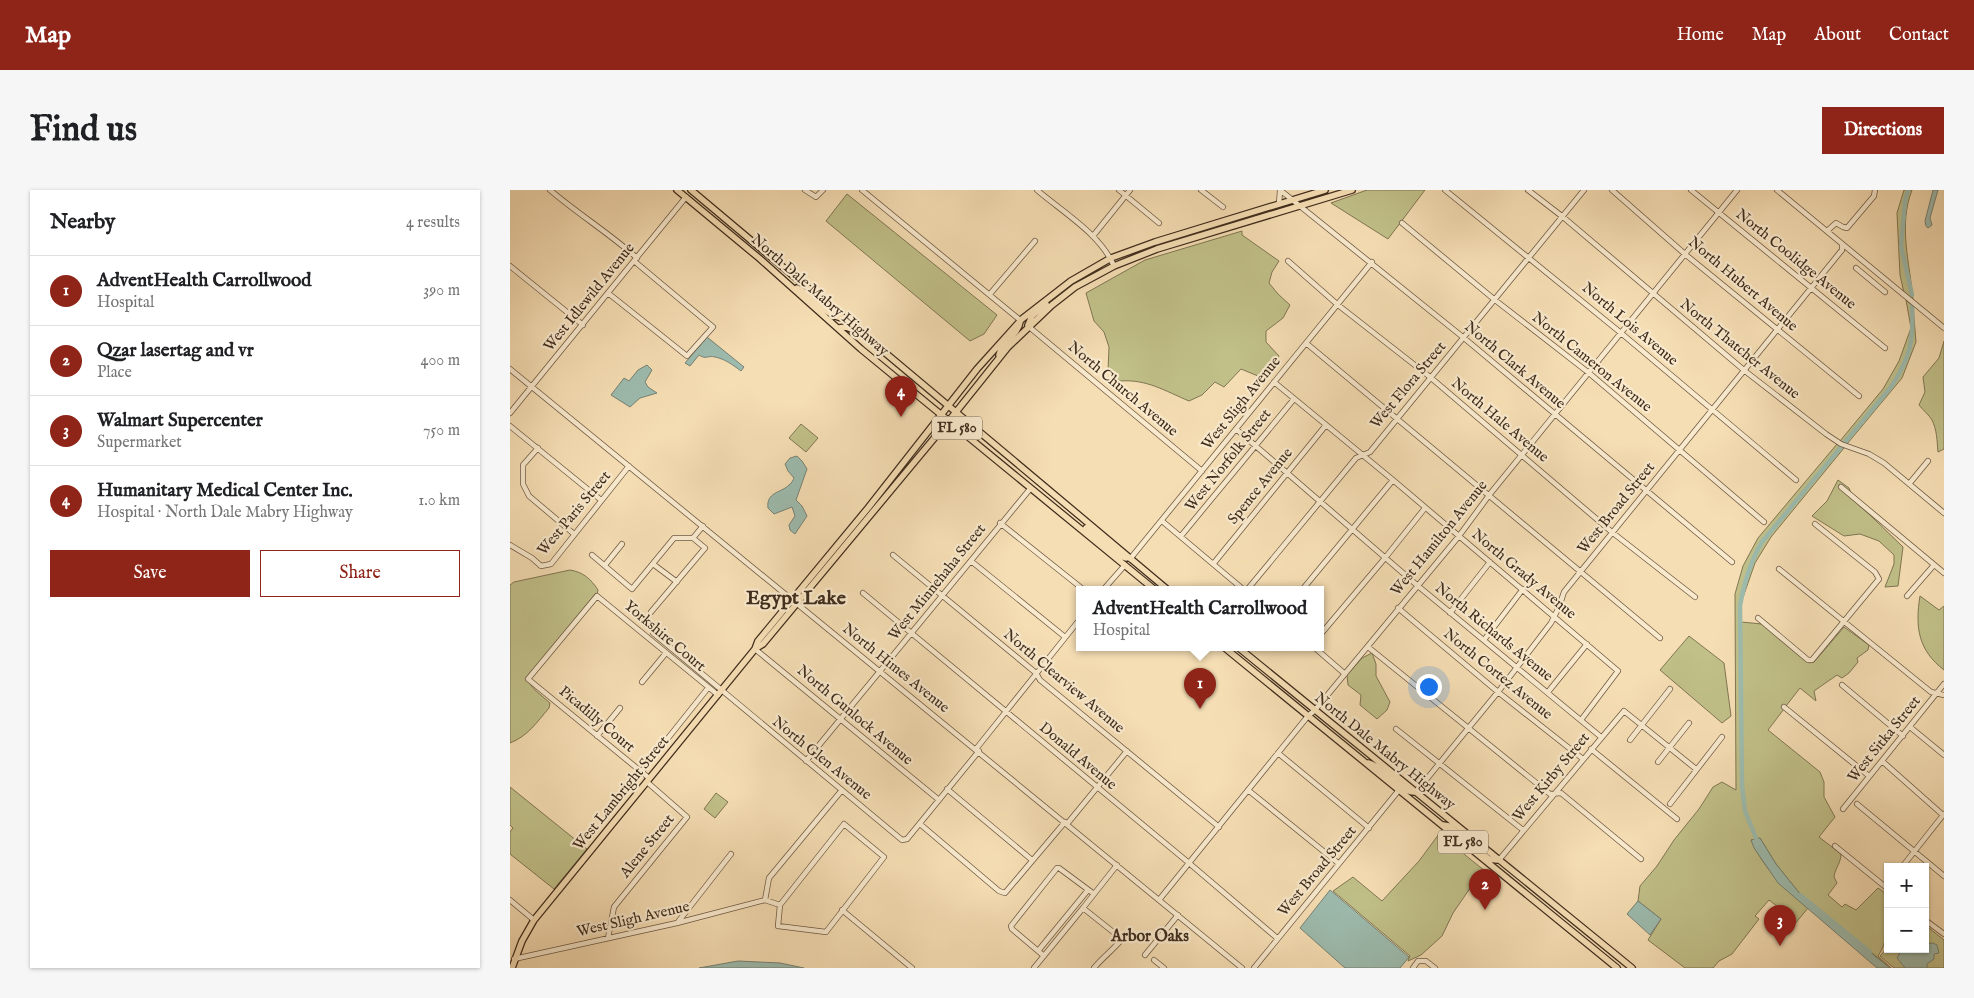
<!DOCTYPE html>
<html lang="en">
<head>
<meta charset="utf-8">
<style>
	body { margin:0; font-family:"IM FELL English",serif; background:#f6f6f6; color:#202124 }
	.controls { position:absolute; right:15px; bottom:15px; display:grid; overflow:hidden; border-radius:0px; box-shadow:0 1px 4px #0004 }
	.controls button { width:45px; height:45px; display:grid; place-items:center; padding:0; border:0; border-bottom:1px solid #e0e0e0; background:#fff; color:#202124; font:25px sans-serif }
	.you { position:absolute; left:918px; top:496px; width:18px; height:18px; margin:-12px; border:4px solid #fff; border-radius:50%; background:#1a73e8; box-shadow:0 0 0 8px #1a73e833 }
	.badge { display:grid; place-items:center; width:32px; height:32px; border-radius:50%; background:#8f2418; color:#fff; font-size:16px; font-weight:700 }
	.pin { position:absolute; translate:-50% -41px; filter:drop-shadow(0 1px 2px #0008) }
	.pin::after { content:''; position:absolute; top:26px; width:18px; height:15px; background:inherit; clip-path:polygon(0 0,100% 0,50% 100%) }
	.popup { position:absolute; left:566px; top:396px; width:248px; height:65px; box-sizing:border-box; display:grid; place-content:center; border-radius:0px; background:#fff; filter:drop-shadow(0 1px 4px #0005); font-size:16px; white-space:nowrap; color:#757577 }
	.popup b { font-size:19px; color:#202124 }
	.popup::after { content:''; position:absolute; left:50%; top:100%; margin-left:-10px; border:10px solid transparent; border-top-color:#fff }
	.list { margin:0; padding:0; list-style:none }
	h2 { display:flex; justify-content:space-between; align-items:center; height:65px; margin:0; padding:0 20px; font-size:21px }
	h2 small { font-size:16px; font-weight:400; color:#757577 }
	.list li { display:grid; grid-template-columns:32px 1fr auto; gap:15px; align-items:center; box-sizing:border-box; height:70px; padding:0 20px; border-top:1px solid #e0e0e0 }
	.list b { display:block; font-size:19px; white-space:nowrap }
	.list p { margin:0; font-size:16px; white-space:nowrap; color:#757577 }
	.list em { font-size:16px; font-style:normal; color:#757577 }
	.actions { display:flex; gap:10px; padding:15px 20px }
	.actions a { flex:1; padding:11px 0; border:1px solid #8f2418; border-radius:0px; text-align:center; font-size:18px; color:#8f2418 }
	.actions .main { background:#8f2418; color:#fff }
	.map { position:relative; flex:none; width:1434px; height:778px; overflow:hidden; border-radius:0px }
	header { display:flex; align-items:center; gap:30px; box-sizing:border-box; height:70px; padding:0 25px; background:#8f2418; color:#fff }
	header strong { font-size:24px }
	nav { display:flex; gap:28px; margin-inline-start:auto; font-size:18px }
	.intro { display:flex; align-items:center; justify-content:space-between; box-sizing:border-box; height:120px; padding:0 30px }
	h1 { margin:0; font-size:35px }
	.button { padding:12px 22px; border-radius:0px; background:#8f2418; color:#fff; font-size:18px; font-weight:700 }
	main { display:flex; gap:30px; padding:0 30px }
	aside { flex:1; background:#fff; border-radius:0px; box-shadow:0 1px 4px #0004 }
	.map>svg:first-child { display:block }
	.green { fill:#c1c089; stroke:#807653 }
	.water { fill:#9dbcaf; stroke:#778275 }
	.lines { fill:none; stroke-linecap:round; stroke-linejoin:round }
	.canal { stroke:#9dbcaf; stroke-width:4.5 }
	.minor-casing { stroke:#6d5843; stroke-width:6 }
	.major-casing { stroke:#3f2c1d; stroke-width:8 }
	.minor { stroke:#f9eace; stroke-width:4.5 }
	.major { stroke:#f6deb4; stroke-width:5.5 }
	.labels { text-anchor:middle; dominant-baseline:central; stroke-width:4.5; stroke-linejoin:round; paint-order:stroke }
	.shield { fill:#f9eace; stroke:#776552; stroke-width:1 }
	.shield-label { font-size:14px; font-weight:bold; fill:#3f2c1d }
	.street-label { font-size:15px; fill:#3f2c1d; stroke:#f9eace }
	.neighbourhood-label { font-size:16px; font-weight:bold; fill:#3f2c1d; stroke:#f9eace }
	.district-label { font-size:20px; font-weight:bold; fill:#3f2c1d; stroke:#f9eace }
</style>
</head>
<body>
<header>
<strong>Map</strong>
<nav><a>Home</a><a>Map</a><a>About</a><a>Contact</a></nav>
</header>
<div class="intro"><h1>Find us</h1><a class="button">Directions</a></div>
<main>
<aside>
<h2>Nearby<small>4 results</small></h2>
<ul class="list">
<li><span class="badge">1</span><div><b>AdventHealth Carrollwood</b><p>Hospital</p></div><em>390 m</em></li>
<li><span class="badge">2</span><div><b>Qzar lasertag and vr</b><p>Place</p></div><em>400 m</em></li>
<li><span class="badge">3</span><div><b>Walmart Supercenter</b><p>Supermarket</p></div><em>750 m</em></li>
<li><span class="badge">4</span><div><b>Humanitary Medical Center Inc.</b><p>Hospital · North Dale Mabry Highway</p></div><em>1.0 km</em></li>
</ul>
<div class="actions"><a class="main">Save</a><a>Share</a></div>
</aside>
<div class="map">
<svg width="1434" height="778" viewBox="0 0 1434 778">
	<rect width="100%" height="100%" fill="#f6deb4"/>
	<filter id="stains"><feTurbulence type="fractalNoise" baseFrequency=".004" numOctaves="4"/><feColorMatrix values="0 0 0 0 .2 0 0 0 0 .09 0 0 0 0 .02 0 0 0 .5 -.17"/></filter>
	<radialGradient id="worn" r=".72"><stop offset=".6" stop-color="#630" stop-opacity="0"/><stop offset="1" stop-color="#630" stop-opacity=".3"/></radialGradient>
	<path class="green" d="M857,0H915L878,49L821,13Z
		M1394,0H1402C1388,36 1400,73 1403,110L1394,103L1390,85L1387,23Z
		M337,4L487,125L474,144L460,151L316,31Z
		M732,41V45L769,71L762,82L759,93L768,104L780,115L773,128L756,141V152L769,166L759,182L748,186L731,179L714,197L705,192L692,205L679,211C655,201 637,189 610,191L598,181L599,157L594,142L584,131L576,103L635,70Z
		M1396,110L1403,116L1406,152L1392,188L1337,254L1330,251L1373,199L1389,171L1401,138Z
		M1434,151V259L1428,262C1427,251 1427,240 1422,230C1419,225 1413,220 1409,215L1415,202L1413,187L1429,168Z
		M291,234L308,248L296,262L279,248Z
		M1327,254L1334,258L1261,347L1245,373L1231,413V432L1252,434L1299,473L1304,472L1334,437L1359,455L1358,460L1347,468L1348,472L1339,483L1332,488L1327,485L1304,501L1306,511L1290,498L1276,516L1274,515L1272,517L1274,519L1258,540L1310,582L1314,592V607L1325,627L1309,647L1331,664C1331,673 1325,678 1324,687L1327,693L1318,705L1332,717L1335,714L1346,720L1368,698L1378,705C1378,727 1380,748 1368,766L1381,778L1295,710L1266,674L1250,648L1241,650C1253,678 1275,699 1298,718L1284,735L1272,720L1259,710L1245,726L1249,729L1222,764L1209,771L1203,778H1175L1138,750L1151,729L1128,711L1130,696L1147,676L1164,650L1189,619L1203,597L1212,592L1226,600L1225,404L1233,376L1248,348Z
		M1328,290L1339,298L1341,303L1330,294L1328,297L1360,325L1393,357L1388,396L1375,397L1384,374V365L1369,351L1350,344L1334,346L1302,326L1317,311Z
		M60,380C73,382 81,389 88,400L87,404L86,403L16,489L25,500L40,513L39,518C27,532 18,546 0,553V395L4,392Z
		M1410,406L1429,420L1434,416V480C1408,460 1405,437 1410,406Z
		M1179,446L1214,473L1221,526L1212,533L1150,480Z
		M862,463L866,474V486L880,512L877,520L867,529L850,515L851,505L838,495L837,485L852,468Z
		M0,597L77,659L44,699L0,664V642L3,638L0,635Z
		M206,603L218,612L205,628L194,619Z
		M929,644L975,681L965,691L943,723L932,746L911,765L898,771L900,766L823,701L843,687L872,711L909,671Z
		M1415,735L1434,750V778H1384L1370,766L1378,757V759H1415Z"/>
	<path class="water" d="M1423,0H1428L1420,28L1422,35L1418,38L1416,36L1415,31Z
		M197,147L234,177L231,181C223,175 215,169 205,167C198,165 196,170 189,165L180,176L175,173Z
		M137,175L142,180L135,192L138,197L147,203L130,208L120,217L101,205L114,188L119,191L128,180Z
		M287,266L292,271L297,279L286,310L292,316L297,326L285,344L280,340L279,335L285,326L282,317L264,324L258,318C256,302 271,303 279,295C282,293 283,290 284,288L278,281L275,274L280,268Z
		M1250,648L1266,674L1295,710L1380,778H1367L1268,693L1244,658L1241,650Z
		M820,700L899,767L890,778H835L790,738Z
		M1128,711L1151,729L1140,745L1117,724Z
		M1423,753L1427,755L1429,763L1424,764V769L1417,774V778H1395L1387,768L1392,759H1415V754Z
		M228,771L270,773L294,778H189Z"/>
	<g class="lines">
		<path class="canal" d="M1398,0L1395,11L1391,56L1402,105
			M1248,653L1235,621L1232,596L1230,416C1234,393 1240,372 1252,352L1381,197C1400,168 1404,151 1402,116
			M1290,705L1360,762"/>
		<g class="minor-casing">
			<path id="minor" d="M40,0C68,24 99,43 127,68
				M295,0L306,7L313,0
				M352,0L510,130
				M527,0C554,23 590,44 604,76
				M609,0L649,33
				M691,0L713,17
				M770,0L954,148L1222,372
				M935,0L1111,143L1286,290
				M1018,0L1053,27L1235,181L1316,244L1331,254L1359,264L1374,273L1434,323
				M1102,0L1176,65L1349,206
				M1181,0L1375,158
				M1267,0L1434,138
				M769,14L770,0
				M892,33L985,110L1079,183L1254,332
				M1317,41L1326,33L1333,37L1337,38L1364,6L1365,0
				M583,46L620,0
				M778,71L828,115L920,187L1103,343L1185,407
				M0,76L73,135
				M1346,78L1375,102
				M98,103L177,166L203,137L124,71
				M480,104L525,51
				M518,136L692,281
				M796,153L1150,448
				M0,179L732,778
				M764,192L883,290L1108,481L1071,530
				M0,223L176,7
				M0,236L91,310
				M726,239L908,396L1091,547
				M28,258L13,275V294L19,306L64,344
				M1399,294L1418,271
				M1331,297L1434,383
				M652,331L734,400
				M490,333L574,400
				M671,346L784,209
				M183,348L193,336
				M0,355L22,368L31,376L41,374L119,276
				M82,365L122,399L164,348H183L195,358L141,422
				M383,365L526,483L530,490L709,637
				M620,369L862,72
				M461,371L555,447
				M704,373L816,235
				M143,374L167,392
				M95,375L112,354
				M1269,379L1421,502L1434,505
				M593,400L615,375
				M737,400L846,268L860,262L1074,0
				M792,400L883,290
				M353,403L679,673L767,748
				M1397,406L1424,375
				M888,418L988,502L1073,569
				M940,423L980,372
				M1248,428L1298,470H1302L1369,389L1365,382L1305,334
				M143,443L392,650L397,649L469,561
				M810,445L875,368L915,318
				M974,450L1013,399
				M858,457L1040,604L1051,603L1131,669
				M805,458L835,484
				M245,459L429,610
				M132,492L156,463
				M1332,495L1393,546
				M1038,502L1077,454
				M1274,517L1359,586
				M1400,537L1434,565
				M886,539L1013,640
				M87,546L110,518
				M1120,550L1160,499
				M466,559L570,429
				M1081,559L1167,629
				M768,563L859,638
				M296,571L520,299
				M1372,571L1433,625
				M1148,572L1179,533
				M131,582L198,498
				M139,588L18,489L87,406L208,505
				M437,599L522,670
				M738,600L828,673
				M906,602L988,502L1041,433L1049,417L1054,402L1332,60V55
				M1160,614L1212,547
				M1347,614L1434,686
				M1333,619L1434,494
				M334,634L374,667L316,742L268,736L270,715Z
				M410,634L489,701L495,703L555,632
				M557,634L617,561
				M1325,656L1378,699
				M989,670L1114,521L1186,579
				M1392,677L1434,624
				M0,710L24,730
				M255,710L259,688L332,600
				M649,710L798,526L805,520L949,346L980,304L1227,0
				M332,720L402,778
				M1415,730L1434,744
				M168,732L221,664
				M98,748L104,717L177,627L137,592
				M528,761L578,700
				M635,765L668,725
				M534,766L502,739L501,736L547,678H549L584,704
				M4,769L167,733L255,710L270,715
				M644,770L654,778
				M524,778L573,718
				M584,778C593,767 602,761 612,749L573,718L607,675
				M744,778L889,600
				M903,778L908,771H916L925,778"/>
		</g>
		<g class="major-casing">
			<path id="major" d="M167,0L249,68L351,159L645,400
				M181,0L658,400
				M287,98C303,105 314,125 332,128
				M518,135L522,126L536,114
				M329,138L336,137L346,141
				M489,165C492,151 508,145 510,132
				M576,338L608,365L616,368
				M715,458L1107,778
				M729,458L1122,778
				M245,459L248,451L358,318L467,179L512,129L561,91L601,68L645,52L815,0
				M858,573C876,578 886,600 904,602
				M933,635L939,636L979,669L987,670
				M2,778L12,751L24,730L245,459L253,454L446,222L498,157L542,115L565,97L604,76L647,59L842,0"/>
		</g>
		<use href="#minor" class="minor"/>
		<use href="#major" class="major"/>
	</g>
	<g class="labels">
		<g class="shield">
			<rect x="422" y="226.5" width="50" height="23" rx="4"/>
			<rect x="928" y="640.5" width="50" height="23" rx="4"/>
		</g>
		<g class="shield-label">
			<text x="447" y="238">FL 580</text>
			<text x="953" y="652">FL 580</text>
		</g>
		<g class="street-label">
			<text transform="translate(1286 69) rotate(39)">North Coolidge Avenue</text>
			<text transform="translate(1233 94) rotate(40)">North Hubert Avenue</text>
			<text transform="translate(310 105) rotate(41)">North Dale Mabry Highway</text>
			<text transform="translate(79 107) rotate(-51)">West Idlewild Avenue</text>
			<text transform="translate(1120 134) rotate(40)">North Lois Avenue</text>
			<text transform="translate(1230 159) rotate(39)">North Thatcher Avenue</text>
			<text transform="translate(1082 172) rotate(39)">North Cameron Avenue</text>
			<text transform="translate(1005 175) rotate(40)">North Clark Avenue</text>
			<text transform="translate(898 195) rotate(-50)">West Flora Street</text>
			<text transform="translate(613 199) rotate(40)">North Church Avenue</text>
			<text transform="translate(731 213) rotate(-51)">West Sligh Avenue</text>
			<text transform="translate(990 230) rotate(40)">North Hale Avenue</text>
			<text transform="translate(718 270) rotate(-51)">West Norfolk Street</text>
			<text transform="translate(750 296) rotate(-51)">Spence Avenue</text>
			<text transform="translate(1106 318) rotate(-51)">West Broad Street</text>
			<text transform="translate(64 323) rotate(-50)">West Paris Street</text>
			<text transform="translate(929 348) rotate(-51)">West Hamilton Avenue</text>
			<text transform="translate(1014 384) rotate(40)">North Grady Avenue</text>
			<text transform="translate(427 392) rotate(-51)">West Minnehaha Street</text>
			<text transform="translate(984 442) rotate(39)">North Richards Avenue</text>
			<text transform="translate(155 446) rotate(40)">Yorkshire Court</text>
			<text transform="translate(386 478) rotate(39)">North Himes Avenue</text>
			<text transform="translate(988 484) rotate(39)">North Cortez Avenue</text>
			<text transform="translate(554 491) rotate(40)">North Clearview Avenue</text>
			<text transform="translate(345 525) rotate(40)">North Gunlock Avenue</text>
			<text transform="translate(87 529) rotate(40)">Picadilly Court</text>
			<text transform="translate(1374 549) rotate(-51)">West Sitka Street</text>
			<text transform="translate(875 561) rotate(39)">North Dale Mabry Highway</text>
			<text transform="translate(568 566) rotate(40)">Donald Avenue</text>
			<text transform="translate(312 568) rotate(39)">North Glen Avenue</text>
			<text transform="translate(1041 587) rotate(-50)">West Kirby Street</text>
			<text transform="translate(111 603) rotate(-51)">West Lambright Street</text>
			<text transform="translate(137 656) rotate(-51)">Alene Street</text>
			<text transform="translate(807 681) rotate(-50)">West Broad Street</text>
			<text transform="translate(123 729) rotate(-13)">West Sligh Avenue</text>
		</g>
		<g class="neighbourhood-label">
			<text x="640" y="747">Arbor Oaks</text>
		</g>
		<g class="district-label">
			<text x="286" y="408">Egypt Lake</text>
		</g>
	</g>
	<rect width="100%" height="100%" filter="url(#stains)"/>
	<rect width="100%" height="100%" fill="url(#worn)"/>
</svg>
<div class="controls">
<button>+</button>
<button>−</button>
</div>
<div class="you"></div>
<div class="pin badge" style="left:690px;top:519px">1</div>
<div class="popup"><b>AdventHealth Carrollwood</b>Hospital</div>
<div class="pin badge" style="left:975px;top:720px">2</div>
<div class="pin badge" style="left:1270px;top:756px">3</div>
<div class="pin badge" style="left:391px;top:227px">4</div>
</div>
</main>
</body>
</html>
